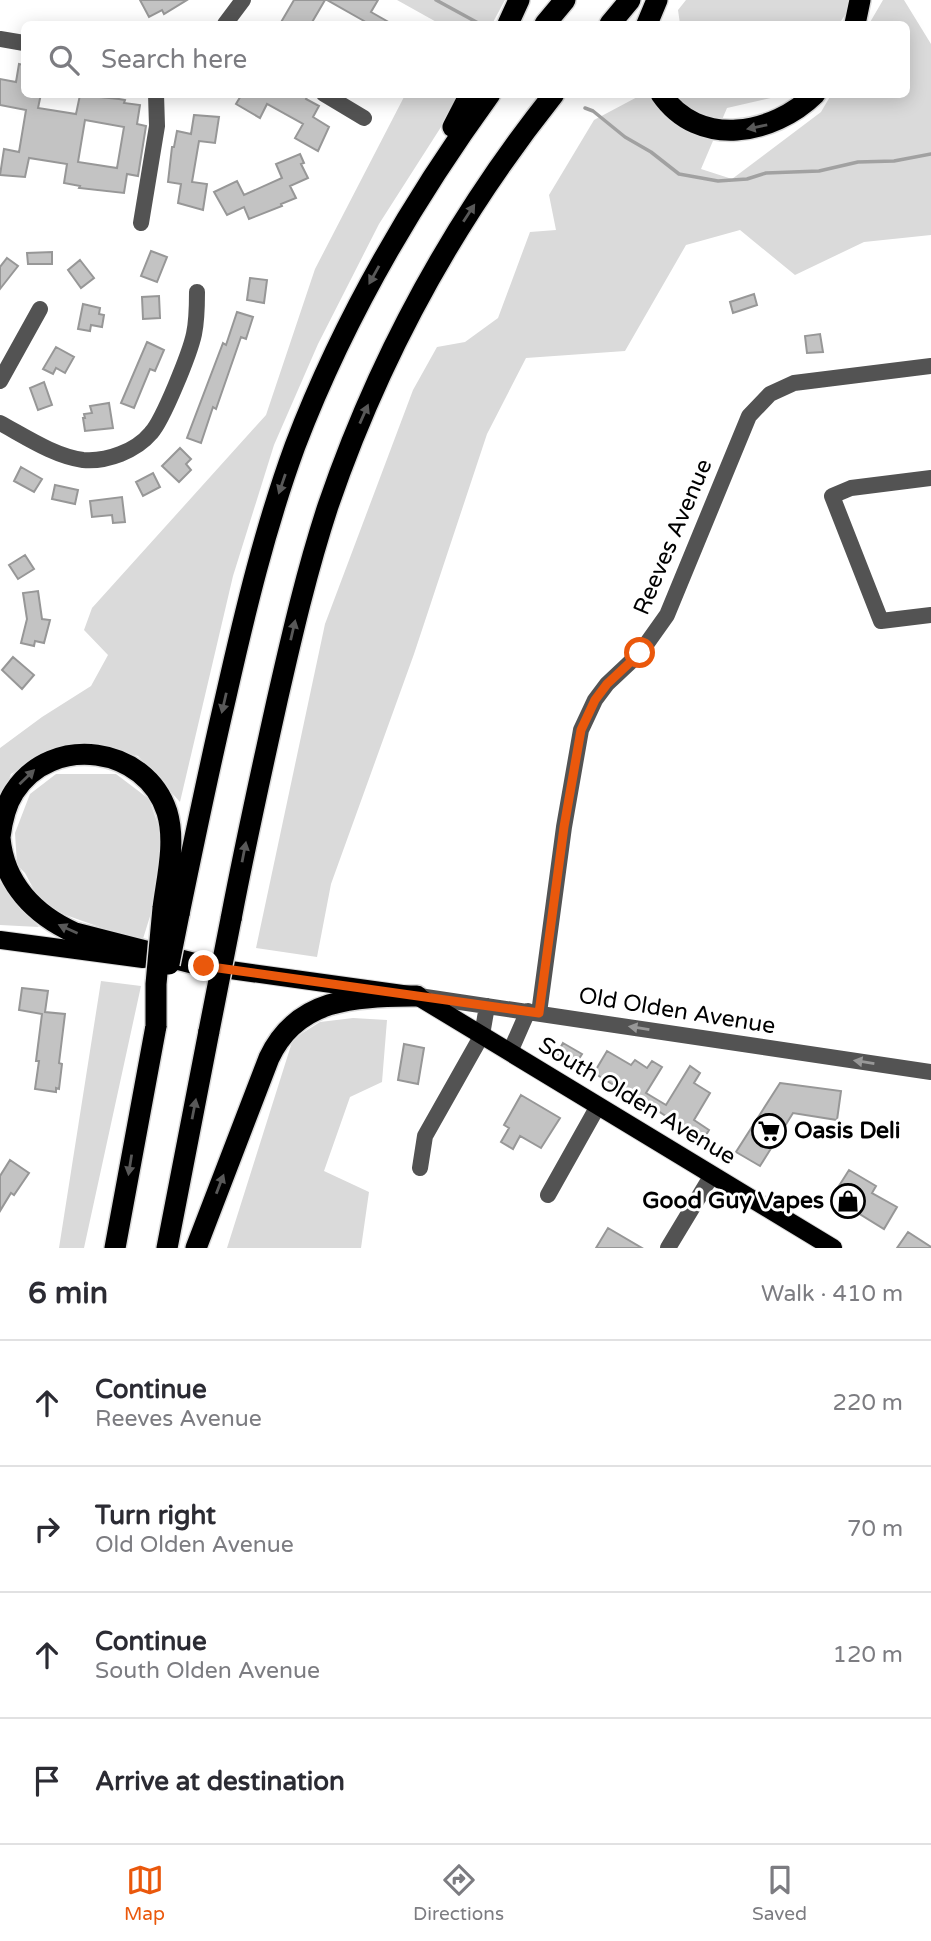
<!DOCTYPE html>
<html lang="en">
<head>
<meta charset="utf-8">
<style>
	body { margin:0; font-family:"Varela Round",sans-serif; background:#f7f7f7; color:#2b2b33 }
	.stop { position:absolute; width:21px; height:21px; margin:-16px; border:5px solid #ea580c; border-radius:50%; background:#fff }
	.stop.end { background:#ea580c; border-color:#fff; box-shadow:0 2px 7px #0008 }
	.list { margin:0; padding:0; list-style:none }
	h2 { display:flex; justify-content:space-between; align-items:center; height:91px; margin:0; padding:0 28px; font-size:30px }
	h2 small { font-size:23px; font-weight:400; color:#7c7c81 }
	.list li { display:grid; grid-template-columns:46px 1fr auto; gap:21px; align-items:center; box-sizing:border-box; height:126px; padding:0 28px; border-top:2px solid #e1e1e2 }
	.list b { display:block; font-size:26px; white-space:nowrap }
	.list p { margin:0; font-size:23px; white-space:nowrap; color:#7c7c81 }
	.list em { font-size:23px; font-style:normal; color:#7c7c81 }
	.icon { flex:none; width:38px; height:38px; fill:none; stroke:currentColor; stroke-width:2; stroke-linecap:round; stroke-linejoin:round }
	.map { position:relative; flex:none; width:931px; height:1248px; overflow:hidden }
	.search { position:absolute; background:#fff; box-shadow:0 4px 18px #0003; left:21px; right:21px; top:21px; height:77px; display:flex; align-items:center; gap:18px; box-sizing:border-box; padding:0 24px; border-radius:10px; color:#7c7c81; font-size:26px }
	.sheet { height:595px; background:#fff }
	nav { display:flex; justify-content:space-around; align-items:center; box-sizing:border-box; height:98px; border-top:2px solid #e1e1e2; background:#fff; font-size:19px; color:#7c7c81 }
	nav a { display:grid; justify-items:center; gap:4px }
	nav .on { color:#ea580c }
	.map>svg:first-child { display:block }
	.green { fill:#dadada }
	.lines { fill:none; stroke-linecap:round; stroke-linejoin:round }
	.stream { stroke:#a1a1a1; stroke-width:3.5 }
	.building { fill:#c3c3c3; stroke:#979797; stroke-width:2; fill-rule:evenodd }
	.major-casing { stroke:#dbdbdb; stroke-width:20 }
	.highway-casing { stroke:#dbdbdb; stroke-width:24 }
	.minor { stroke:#535353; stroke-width:16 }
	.major { stroke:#000; stroke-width:18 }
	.highway { stroke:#000; stroke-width:21 }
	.highway-bridge-casing { stroke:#dbdbdb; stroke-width:24; stroke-linecap:butt }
	.highway-bridge { stroke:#000; stroke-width:21 }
	.oneway { fill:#595959 }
	.oneway2 { fill:#989898 }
	.route { stroke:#ea580c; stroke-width:9 }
	.labels { text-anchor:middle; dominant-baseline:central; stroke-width:6; stroke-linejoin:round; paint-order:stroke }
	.street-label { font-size:23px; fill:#000; stroke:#fff }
	.poi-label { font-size:23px; font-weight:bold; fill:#000; stroke:#fff; text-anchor:start }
</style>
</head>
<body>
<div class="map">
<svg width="931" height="1248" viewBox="0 0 931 1248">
	<rect width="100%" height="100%" fill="#fff"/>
	<path class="green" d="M397,0H505L492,24H440Z
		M686,0H855L839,24H680L678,10Z
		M883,0H904L931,44V235L864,242L795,275L740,230L686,245L625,351L526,358L487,434L414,654L331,884L317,957L256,948L325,624L413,390L437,347L465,342L498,318L530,232L556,230L549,195L594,120L641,95H784L727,108L701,169L732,179L821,112L831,95L906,94V24H869Z
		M405,95H457L441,127L379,224L318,344L274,445L233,576L180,802L138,756L92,745L41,756L11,774L0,804V748L42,717L91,686L108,655L84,630L92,608L266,415L315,269Z
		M56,774H116L149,799L162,836L156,897L142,942L43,907L25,873L17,865L15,833L30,794Z
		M0,882L39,927L0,925Z
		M101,981L141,986L84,1248H59Z
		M353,1018L387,1020L382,1082L350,1097L324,1171L369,1192L361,1248H227L293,1039L320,1022Z"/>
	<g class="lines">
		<path class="stream" d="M436,0L480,24
			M585,108L593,111L625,137L651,152L679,174L718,181L747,179L766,173L819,171L858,162L894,161L931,154"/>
	</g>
	<path class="building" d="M140,0H187L164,14L162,10L149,17Z
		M294,0H325L311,24H280Z
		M327,0H378L371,12L392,24H362L364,21Z
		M19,64L24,65V94H41L38,108L76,114L80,95L119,99L125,100L124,103L140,105L137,124L146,126L138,176L127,174L124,193L79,188L80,186L64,183L67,164L29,158L25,177L0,175L4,149L19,152L26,110L0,105V79L16,82ZM85,120L124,127L117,168L78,162Z
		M242,94H308L306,99L319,106L313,117L329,127L318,151L295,138L303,124L267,104L260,118L236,104Z
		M194,115L219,117L215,143L199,141L192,182L207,184L203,210L178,203L181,184L168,182L172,147H174L177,131L191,134Z
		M300,154L304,163L301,164L308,178L290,186L296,198L281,204L282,206L249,219L244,207L227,215L214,192L237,181L244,195L282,178L276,164Z
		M151,251L167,257L157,282L141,276Z
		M52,252V264H28L27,253Z
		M7,258L18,266L0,289V267Z
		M80,260L94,278L81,288L68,270Z
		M250,278L267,280L264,303L247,300Z
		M754,294L757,305L733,313L730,302Z
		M159,296L160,318L143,319L142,297Z
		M83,304L100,308L99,314L104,315L102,327L91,325L90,331L78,329Z
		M237,312L253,317L246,339L241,337L216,409L213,407L201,443L187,438L223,343L226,345Z
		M820,334L823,352L807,353L805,336Z
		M147,342L164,350L155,371L150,369L134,408L121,403Z
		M56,347L74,357L65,373L56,368L53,374L43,369Z
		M44,382L52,405L38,410L30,388Z
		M109,403L113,428L85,431L83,418H85L84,414L92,413L90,406Z
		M180,448L191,459L186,464L191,470L179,482L162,466Z
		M21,467L42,479L34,492L14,481Z
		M153,473L160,487L143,496L136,482Z
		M55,485L78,490L75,504L52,499Z
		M122,497L125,522L113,523L112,515L92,517L90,501Z
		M25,555L34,569L18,579L9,565Z
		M38,591L42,619L50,620L44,643L35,641L34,646L21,643L27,619L23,593Z
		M13,657L34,675L22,689L2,670Z
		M22,988L48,991L45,1012L65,1014L59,1063L62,1064L59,1089L56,1088V1092L35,1089L39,1061H36L42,1014L19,1010Z
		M563,1043L582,1054L575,1065L557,1054Z
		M404,1044L424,1048L418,1084L398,1080Z
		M607,1051L631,1065L635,1060L647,1068L652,1061L662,1067L646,1093L666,1105L690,1066L700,1073L694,1083L710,1093L694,1120L709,1130L703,1140L641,1100L640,1101L594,1073Z
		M780,1083L841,1091L837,1120L793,1113L760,1166L736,1152Z
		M521,1095L560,1118L541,1148L520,1136L513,1149L501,1142L509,1128L504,1125Z
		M10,1160L29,1173L14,1195L11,1193L0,1211V1176Z
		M849,1170L876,1186L872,1193L897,1207L884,1229L832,1197Z
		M608,1228L642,1248H596Z
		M908,1232L931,1247V1248H897Z"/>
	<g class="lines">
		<g class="major-casing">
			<path id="major" d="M0,940L143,959
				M209,967L417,996L833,1248"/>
		</g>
		<g class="highway-casing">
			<path id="highway" d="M508,24L519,0
				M545,24L565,0
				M610,24L630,0
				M647,24L657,0
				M855,24L860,0
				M661,94C699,149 773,135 815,94
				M453,127L470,94
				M0,837C2,821 5,806 14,792C52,733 146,746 167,812C176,842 167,877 163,908
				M0,838C4,884 35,915 75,933L204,966
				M179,914C194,841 209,769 226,696C245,612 265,528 295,446C343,320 411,203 490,94
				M231,919C245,846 261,773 277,701C292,635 307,570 328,506C379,357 456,217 554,94
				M115,1248L156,1026
				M167,1248L209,1031
				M196,1248L269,1058C298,996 358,997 417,996"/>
		</g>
		<path class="minor" d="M225,24L243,0
			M0,39L24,43
			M324,94L364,118
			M141,223L157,126L156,94
			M0,381L40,309
			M0,423C26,437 54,456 83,460C107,462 136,451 151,433C163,420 190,353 194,334C197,320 197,306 197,292
			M931,478L851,488L832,496L881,621L931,615
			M419,996L931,1072
			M539,1013L564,827L581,730L595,700L607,684L640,653L667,615L749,416L770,394L794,383L931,366
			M510,1052L528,1011
			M420,1168L425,1136L482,1035L487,1006
			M548,1195L598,1106
			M668,1248L712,1175"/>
		<use href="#major" class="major"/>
		<use href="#highway" class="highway"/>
		<g class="highway-bridge-casing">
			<path id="highway-bridge" d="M169,964L179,914
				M156,1026V984L163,908
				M209,1031L231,919"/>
		</g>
		<use href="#highway-bridge" class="highway-bridge"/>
	</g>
	<defs><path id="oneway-solid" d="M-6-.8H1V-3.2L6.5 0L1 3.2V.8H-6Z" transform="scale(1.75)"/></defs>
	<g class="oneway">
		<use href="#oneway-solid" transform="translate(757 127) rotate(168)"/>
		<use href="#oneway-solid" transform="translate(469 213) rotate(-57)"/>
		<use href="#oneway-solid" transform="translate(374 275) rotate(119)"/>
		<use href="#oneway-solid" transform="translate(364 414) rotate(-66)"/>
		<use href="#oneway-solid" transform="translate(282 484) rotate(109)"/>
		<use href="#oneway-solid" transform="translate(293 630) rotate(-77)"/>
		<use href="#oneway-solid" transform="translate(224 703) rotate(103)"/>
		<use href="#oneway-solid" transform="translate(27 777) rotate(-44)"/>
		<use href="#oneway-solid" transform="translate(244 852) rotate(-79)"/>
		<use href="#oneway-solid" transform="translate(68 929) rotate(-156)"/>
		<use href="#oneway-solid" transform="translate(194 1109) rotate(-79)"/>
		<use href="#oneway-solid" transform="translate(130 1165) rotate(99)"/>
		<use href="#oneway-solid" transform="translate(220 1184) rotate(-69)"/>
	</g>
	<g class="oneway2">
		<use href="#oneway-solid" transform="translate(639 1028) rotate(-171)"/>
		<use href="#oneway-solid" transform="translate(864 1062) rotate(-171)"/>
	</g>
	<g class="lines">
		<path class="route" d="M204,966L539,1013L564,827L581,730L595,700L607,684L640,653"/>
	</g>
	<defs>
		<g id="supermarket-ring" transform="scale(1.75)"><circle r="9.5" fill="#fff" stroke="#000" stroke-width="1.5"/><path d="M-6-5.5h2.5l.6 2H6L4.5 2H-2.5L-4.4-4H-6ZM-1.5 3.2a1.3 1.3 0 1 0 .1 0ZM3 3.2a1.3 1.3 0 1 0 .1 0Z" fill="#000"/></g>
		<g id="shop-ring" transform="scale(1.75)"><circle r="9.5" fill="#fff" stroke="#000" stroke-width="1.5"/><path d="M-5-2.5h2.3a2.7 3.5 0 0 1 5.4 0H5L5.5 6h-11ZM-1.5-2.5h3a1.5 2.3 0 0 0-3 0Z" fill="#000"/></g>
	</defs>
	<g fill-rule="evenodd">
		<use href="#supermarket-ring" x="769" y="1131"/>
		<use href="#shop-ring" x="848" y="1201"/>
	</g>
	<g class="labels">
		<g class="street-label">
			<text transform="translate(673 537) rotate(-67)">Reeves Avenue</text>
			<text transform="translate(677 1011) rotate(9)">Old Olden Avenue</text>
			<text transform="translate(637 1101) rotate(31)">South Olden Avenue</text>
		</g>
		<g class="poi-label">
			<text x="794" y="1131">Oasis Deli</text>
			<text x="824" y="1201" text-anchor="end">Good Guy Vapes</text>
		</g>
	</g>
</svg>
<div class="stop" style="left:640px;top:653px"></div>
<div class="stop end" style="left:204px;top:966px"></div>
<div class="search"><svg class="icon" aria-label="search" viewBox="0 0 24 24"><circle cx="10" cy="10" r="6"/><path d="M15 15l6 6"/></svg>Search here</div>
</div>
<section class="sheet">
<h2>6 min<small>Walk · 410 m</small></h2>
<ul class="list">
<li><svg class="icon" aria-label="ahead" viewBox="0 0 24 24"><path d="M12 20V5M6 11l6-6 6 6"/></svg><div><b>Continue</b><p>Reeves Avenue</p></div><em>220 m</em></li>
<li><svg class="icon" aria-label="right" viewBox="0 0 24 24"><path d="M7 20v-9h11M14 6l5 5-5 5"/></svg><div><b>Turn right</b><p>Old Olden Avenue</p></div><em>70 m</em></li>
<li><svg class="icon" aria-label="ahead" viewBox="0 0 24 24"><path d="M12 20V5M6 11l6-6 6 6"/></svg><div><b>Continue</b><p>South Olden Avenue</p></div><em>120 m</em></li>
<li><svg class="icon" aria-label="arrive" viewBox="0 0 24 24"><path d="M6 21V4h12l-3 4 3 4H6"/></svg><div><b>Arrive at destination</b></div></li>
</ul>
</section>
<nav>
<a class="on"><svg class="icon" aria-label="map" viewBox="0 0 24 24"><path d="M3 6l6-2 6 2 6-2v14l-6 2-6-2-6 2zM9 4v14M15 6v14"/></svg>Map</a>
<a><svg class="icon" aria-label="directions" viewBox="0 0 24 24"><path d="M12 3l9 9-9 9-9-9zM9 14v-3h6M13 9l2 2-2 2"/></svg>Directions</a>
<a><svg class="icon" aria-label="saved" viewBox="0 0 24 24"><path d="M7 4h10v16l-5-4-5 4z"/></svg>Saved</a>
</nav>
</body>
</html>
